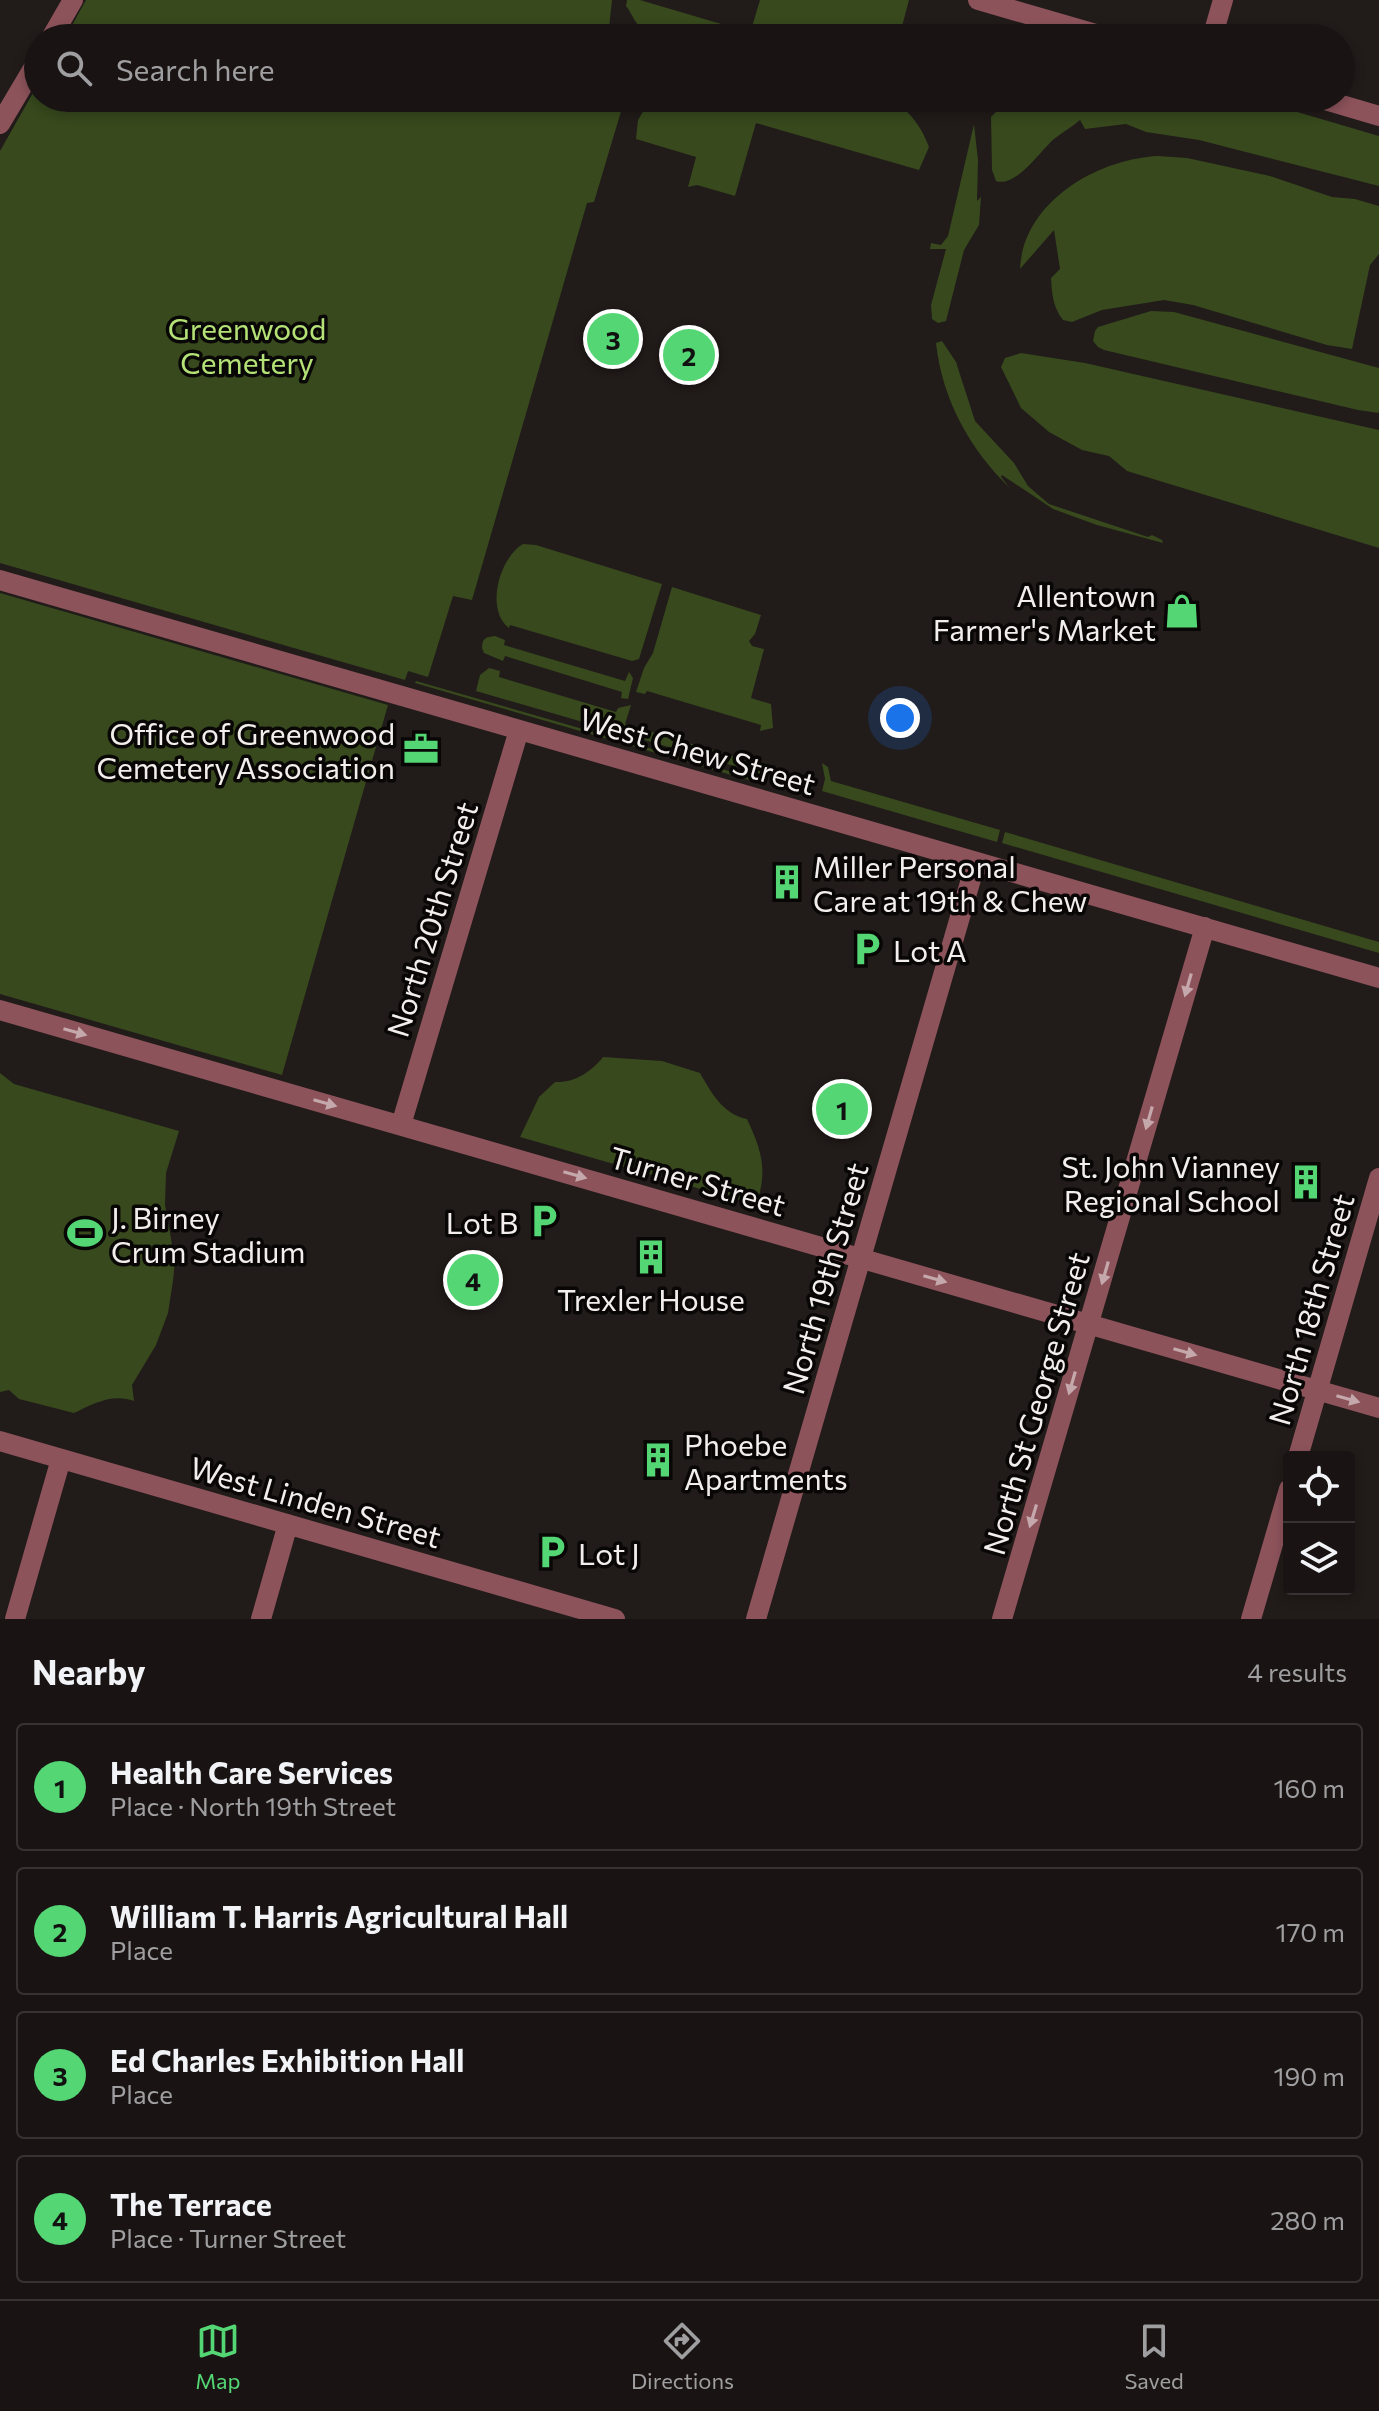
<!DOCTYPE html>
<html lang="en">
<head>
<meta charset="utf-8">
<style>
	body { margin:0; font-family:Commissioner,sans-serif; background:#221d1c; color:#f1f3f6 }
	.controls { position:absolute; right:24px; bottom:24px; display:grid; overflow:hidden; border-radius:8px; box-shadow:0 4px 12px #0003 }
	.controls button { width:72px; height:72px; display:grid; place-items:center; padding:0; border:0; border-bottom:2px solid #373333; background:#191413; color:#f1f3f6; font:40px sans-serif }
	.you { position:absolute; left:900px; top:718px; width:28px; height:28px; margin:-20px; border:6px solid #fff; border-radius:50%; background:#1a73e8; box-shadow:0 0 0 12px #1a73e833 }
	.badge { display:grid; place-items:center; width:52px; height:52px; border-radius:50%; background:#53d673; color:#111; font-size:26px; font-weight:700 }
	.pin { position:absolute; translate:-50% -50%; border:4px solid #fff; box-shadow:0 2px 8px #0006 }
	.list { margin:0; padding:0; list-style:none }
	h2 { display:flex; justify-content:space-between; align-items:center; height:104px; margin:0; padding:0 32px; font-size:34px }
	h2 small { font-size:26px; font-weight:400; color:#9f9ea0 }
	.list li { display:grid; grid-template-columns:52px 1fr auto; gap:24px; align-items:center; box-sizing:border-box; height:128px; margin:0 16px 16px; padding:0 16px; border:2px solid #373333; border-radius:8px }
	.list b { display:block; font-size:30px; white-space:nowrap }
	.list p { margin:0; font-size:26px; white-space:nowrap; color:#9f9ea0 }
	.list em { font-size:26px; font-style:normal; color:#9f9ea0 }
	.icon { flex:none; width:44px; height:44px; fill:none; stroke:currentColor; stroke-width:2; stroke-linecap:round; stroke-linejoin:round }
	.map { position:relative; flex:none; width:1379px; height:1619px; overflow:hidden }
	.search { position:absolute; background:#191413; box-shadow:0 4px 12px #0003; left:24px; right:24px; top:24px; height:88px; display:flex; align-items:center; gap:20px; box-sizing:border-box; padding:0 28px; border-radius:44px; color:#9f9ea0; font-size:30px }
	.sheet { height:680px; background:#191413 }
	nav { display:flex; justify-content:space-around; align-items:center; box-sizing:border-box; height:112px; border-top:2px solid #373333; background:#191413; font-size:22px; color:#9f9ea0 }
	nav a { display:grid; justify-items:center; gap:4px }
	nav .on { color:#53d673 }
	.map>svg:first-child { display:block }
	.green { fill:#37491d }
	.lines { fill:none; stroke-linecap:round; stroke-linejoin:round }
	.minor { stroke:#8d535b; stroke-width:20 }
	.oneway { fill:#c5a8ab }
	.labels { text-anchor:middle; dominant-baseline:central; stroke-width:7; stroke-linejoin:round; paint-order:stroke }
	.park-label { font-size:30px; fill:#b4e276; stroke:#090706 }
	.poi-label { font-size:30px; fill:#f2eeec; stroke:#090706; text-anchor:start }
	.street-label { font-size:30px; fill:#f2eeec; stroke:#090706 }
</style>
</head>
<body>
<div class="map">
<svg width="1379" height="1619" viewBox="0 0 1379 1619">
	<rect width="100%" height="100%" fill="#211b19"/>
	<path class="green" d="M86,0H612L608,38H65Z
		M627,0H640L728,26L727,35L723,38C702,37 649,44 636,22C632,17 631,12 626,6Z
		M760,0H909L900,34L920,38H750L749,37Z
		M38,84V98H625L594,202L587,203L472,600L453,596L428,677L408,671L405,680L0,563V151Z
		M651,98H886C908,108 921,125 929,147L919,170L756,123L735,196L697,185L688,187L696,157L636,139L638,120Z
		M1010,98H1250L1379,136V186L1199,140L1146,132L1126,124L1085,129L1080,120C1072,127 1063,132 1054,139C1041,150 1016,188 996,181L992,170L991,117Z
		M974,124L978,160L977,201L981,197L979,225L964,250L946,321L938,323L932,319L931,305L946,249H930L931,243L941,245L948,236Z
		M1158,156L1187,158L1270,176L1332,197L1355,199L1379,206V254L1370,265L1352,349L1327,345L1193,305L1164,300L1102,310L1072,322L1063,320C1053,307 1052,295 1051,278L1060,269L1054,230L1020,269C1023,202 1097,159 1158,156Z
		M1151,311L1174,312L1379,368V413L1358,410L1104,350L1098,347L1093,341L1095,331L1098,327Z
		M942,341L956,362L975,421L1014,463L1028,486L1049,504L1148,537L1152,535L1162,540L1163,543L1097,525L1053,509L1002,475L1001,477L1010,488C970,450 942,399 936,343Z
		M1021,353L1085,363L1379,430V548L1127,471L1109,456L1082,450L1049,432L1021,408L1001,367L1005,358Z
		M523,544L536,545L662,584L639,659L632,661L510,625L509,628C485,610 499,558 523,544Z
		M672,587L761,615L755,634L749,641L752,646L764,649L751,698L771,704L773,728L760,731L761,725L647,691L645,694L636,692L644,668L653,653Z
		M0,593L388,705L282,1075L0,994Z
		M495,636L505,640L504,645L625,681L629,672L633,678L628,699L621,698L622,692L505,656L503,661L484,653L482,648C482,638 486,637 495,636Z
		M489,668L500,671L499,677L616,712L618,708L631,705L625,724L746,760L751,759L768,764L765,775L476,691L480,675Z
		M416,681L760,780L759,783L415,683Z
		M822,763L828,767L831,781L1000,830L997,842L822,791L825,779Z
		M1005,832L1379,942V953L1002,843Z
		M603,1057L662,1061L700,1073C712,1094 723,1114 747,1119C762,1151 768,1171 756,1205L520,1137L539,1097L555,1082C574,1083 591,1072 603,1057Z
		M0,1073L14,1084L179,1131L166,1173L165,1205L175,1261L173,1281L168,1313L156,1345L132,1385L134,1401C112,1393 93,1404 74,1413L19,1399L9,1390L0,1392Z"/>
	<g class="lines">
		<path class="minor" d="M978,0L1110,38
			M51,38L73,0
			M1212,38L1223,0
			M1318,98L1379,116
			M0,124L38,60
			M0,580L1379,978
			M0,1010L1379,1408
			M401,1125L519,730
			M0,1441L615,1619
			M1298,1457L1379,1178
			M15,1619L61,1459
			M261,1619L288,1524
			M756,1619L976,862
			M1002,1619L1205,927
			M1251,1619L1289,1489"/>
	</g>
	<defs><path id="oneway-solid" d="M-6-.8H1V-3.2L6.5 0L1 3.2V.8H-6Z" transform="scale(2)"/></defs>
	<g class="oneway">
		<use href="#oneway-solid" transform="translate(1188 985) rotate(106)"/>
		<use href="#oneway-solid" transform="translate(75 1032) rotate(16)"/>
		<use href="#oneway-solid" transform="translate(325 1103) rotate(16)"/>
		<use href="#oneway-solid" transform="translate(1149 1118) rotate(106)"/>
		<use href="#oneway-solid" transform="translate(575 1175) rotate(16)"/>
		<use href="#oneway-solid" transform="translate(1105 1273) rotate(106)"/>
		<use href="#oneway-solid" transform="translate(935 1279) rotate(16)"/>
		<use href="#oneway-solid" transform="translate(1185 1352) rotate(16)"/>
		<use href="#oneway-solid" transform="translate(1072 1383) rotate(106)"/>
		<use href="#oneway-solid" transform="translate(1348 1399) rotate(16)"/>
		<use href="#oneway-solid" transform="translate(1033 1516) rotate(107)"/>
	</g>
	<defs>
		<g id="shop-bare" transform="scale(2.76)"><path d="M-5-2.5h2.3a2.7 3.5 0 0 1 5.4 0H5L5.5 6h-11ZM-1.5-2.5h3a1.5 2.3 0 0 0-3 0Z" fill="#53d673" stroke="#090706" stroke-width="2.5" paint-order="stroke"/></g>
		<g id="office-bare" transform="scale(2.76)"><path d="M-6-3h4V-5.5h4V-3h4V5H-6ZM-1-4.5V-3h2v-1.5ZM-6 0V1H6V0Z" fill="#53d673" stroke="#090706" stroke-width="2.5" paint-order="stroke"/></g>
		<g id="building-bare" transform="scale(2.76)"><path d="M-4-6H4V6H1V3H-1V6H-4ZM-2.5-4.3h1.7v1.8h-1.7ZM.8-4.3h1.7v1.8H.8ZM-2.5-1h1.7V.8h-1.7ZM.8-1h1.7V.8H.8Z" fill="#53d673" stroke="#090706" stroke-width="2.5" paint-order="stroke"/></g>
		<g id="parking-bare" transform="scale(2.76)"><path d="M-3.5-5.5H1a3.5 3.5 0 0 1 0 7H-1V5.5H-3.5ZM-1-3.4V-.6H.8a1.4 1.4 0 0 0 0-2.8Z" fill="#53d673" stroke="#090706" stroke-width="2.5" paint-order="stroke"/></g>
		<g id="stadium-bare" transform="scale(2.76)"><path d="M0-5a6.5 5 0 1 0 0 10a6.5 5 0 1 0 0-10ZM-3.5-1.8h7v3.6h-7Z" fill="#53d673" stroke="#090706" stroke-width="2.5" paint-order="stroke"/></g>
	</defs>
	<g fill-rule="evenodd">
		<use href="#shop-bare" x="1182" y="611"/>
		<use href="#office-bare" x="421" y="749"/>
		<use href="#building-bare" x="787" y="882"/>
		<use href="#parking-bare" x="867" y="949"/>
		<use href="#building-bare" x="1306" y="1182"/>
		<use href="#parking-bare" x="544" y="1221"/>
		<use href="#stadium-bare" x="85" y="1233"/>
		<use href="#building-bare" x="651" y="1257"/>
		<use href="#building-bare" x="658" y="1460"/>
		<use href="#parking-bare" x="552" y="1552"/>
	</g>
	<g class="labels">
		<g class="park-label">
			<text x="247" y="327">Greenwood<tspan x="247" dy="34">Cemetery</tspan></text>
		</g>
		<g class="poi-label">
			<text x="1156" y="594" text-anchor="end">Allentown<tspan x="1156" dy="34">Farmer's Market</tspan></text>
			<text x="395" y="732" text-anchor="end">Office of Greenwood<tspan x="395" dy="34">Cemetery Association</tspan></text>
			<text x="813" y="865">Miller Personal<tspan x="813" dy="34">Care at 19th &amp; Chew</tspan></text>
			<text x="893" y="949">Lot A</text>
			<text x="1280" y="1165" text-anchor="end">St. John Vianney<tspan x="1280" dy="34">Regional School</tspan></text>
			<text x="111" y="1216">J. Birney<tspan x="111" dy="34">Crum Stadium</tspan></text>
			<text x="518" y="1221" text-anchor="end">Lot B</text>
			<text x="651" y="1298" text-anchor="middle">Trexler House</text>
			<text x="684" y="1443">Phoebe<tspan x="684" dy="34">Apartments</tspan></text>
			<text x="578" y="1552">Lot J</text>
		</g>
		<g class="street-label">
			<text transform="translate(698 750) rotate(16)">West Chew Street</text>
			<text transform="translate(431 919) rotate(-73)">North 20th Street</text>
			<text transform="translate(698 1180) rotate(16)">Turner Street</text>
			<text transform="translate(824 1278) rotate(-74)">North 19th Street</text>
			<text transform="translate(1310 1309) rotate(-74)">North 18th Street</text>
			<text transform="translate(1035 1403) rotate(-74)">North St George Street</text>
			<text transform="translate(316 1501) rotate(16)">West Linden Street</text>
		</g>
	</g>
</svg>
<div class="controls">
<button><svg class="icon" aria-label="locate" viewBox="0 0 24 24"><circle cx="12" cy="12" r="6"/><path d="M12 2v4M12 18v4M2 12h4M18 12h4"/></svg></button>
<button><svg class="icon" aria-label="layers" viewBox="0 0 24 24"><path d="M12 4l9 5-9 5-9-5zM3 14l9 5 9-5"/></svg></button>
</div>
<div class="you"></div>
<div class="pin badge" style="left:842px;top:1109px">1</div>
<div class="pin badge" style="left:689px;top:355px">2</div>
<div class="pin badge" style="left:613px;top:339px">3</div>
<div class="pin badge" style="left:473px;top:1280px">4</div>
<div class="search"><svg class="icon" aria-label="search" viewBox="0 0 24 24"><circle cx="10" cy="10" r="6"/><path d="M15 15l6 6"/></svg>Search here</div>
</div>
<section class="sheet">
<h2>Nearby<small>4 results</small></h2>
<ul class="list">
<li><span class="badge">1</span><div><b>Health Care Services</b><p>Place · North 19th Street</p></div><em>160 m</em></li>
<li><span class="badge">2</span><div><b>William T. Harris Agricultural Hall</b><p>Place</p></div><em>170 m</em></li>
<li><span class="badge">3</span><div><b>Ed Charles Exhibition Hall</b><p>Place</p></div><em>190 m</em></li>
<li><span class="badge">4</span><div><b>The Terrace</b><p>Place · Turner Street</p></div><em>280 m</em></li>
</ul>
</section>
<nav>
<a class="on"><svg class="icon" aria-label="map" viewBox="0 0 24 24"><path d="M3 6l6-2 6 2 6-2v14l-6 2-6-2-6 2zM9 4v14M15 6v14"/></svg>Map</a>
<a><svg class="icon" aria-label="directions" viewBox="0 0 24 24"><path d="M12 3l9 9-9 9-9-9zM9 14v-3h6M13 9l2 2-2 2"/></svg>Directions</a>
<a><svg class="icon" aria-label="saved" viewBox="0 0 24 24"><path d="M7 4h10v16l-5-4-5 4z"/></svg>Saved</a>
</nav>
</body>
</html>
